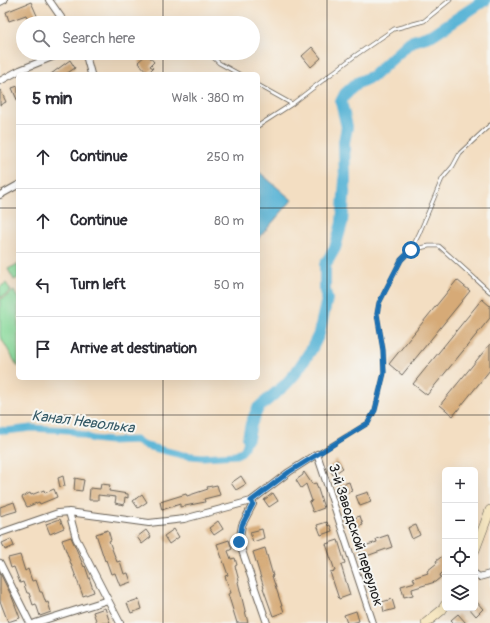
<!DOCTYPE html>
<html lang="en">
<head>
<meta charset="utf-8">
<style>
	body { margin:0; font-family:Pangolin,sans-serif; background:#f7f7f7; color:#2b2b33 }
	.controls { position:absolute; right:12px; bottom:12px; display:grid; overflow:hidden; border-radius:6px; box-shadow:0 4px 16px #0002 }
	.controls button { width:36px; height:36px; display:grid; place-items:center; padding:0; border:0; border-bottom:1px solid #e1e1e2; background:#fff; color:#2b2b33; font:20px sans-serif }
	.stop { position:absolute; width:12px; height:12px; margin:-9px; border:3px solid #1f6fb2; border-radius:50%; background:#fff }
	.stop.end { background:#1f6fb2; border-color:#fff; box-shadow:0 1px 4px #0008 }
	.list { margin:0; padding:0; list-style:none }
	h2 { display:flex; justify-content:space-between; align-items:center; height:52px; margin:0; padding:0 16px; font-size:17px }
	h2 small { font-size:13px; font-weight:400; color:#7c7c81 }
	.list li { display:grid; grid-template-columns:26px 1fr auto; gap:12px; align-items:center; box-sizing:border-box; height:64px; padding:0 16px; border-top:1px solid #e1e1e2 }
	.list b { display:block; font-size:15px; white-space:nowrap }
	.list em { font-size:13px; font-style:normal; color:#7c7c81 }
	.icon { flex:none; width:22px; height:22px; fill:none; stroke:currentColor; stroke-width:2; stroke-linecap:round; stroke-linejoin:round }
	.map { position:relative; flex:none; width:490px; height:623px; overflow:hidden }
	.search { position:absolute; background:#fff; box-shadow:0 4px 16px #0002; left:16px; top:16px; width:244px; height:44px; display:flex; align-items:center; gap:10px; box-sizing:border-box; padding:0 14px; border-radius:22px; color:#7c7c81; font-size:15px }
	.panel { position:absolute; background:#fff; box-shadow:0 4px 16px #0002; left:16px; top:72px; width:244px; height:308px; border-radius:6px }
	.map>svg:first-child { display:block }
	.green { fill:#8adc9c; stroke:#537c5c }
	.water { fill:#58b4d6; stroke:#3a6879 }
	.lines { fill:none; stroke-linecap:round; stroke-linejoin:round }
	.canal { stroke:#58b4d6; stroke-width:7 }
	.river { stroke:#58b4d6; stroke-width:12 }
	.building { fill:#d6aa77 }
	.lane-casing { stroke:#676056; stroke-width:4.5 }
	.street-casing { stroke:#676056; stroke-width:8 }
	.secondary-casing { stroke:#676056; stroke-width:10 }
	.lane { stroke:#fff; stroke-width:3 }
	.street { stroke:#fff; stroke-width:6 }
	.secondary { stroke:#f7e8c3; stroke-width:9 }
	.route { stroke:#1f6fb2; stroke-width:5 }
	.grid { fill:none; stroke:#1c1c1c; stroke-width:1; stroke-opacity:0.55 }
	.labels { text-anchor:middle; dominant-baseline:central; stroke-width:4; stroke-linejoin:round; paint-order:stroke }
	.street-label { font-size:14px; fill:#1c1c1c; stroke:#f6f6f2 }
	.water-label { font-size:15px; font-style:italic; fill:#345966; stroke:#f6f6f2 }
</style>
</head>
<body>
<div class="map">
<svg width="490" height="623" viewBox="0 0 490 623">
	<rect width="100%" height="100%" fill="#f6f6f2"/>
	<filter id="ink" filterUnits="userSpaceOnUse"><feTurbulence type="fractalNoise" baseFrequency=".025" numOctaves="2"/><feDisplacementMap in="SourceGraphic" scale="8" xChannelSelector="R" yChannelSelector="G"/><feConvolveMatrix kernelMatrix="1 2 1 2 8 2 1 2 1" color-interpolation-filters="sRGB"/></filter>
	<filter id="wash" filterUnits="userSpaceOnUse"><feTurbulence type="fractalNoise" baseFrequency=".012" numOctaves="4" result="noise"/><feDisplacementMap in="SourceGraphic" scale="16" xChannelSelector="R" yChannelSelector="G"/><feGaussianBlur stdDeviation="0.9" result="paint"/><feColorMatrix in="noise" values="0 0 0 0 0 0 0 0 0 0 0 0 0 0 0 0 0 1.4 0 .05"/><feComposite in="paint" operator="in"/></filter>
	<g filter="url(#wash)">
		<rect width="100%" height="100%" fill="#f3dec2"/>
		<path class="green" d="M18,264V278L14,280L8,269Z
			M6,283L11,291L0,298V287Z
			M14,291L18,299V367L0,336V300Z"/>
		<path class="water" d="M258,171L292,200L258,239Z"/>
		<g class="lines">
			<path class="canal" d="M0,430L6,431L31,428L69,430L93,439L110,441L136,440L146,446L182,455L202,457L236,455L242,452L245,447L248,438"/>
			<path class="river" d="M248,438L251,424L258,408L285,385L295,374L311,350L319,334L327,299L325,291V265L335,248L342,223L345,181L344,142L347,127L341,102L345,94L357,83L373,76L410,42L432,35L485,0"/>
		</g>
		<g id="blocks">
			<path class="building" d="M31,2L39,20L30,23L26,15L9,21L6,12Z
				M312,47L321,58L311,67L302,56Z
				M147,54L154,62L150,66L153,68L148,73L138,62Z
				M70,60L75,68L66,74H51Z
				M18,86V102L12,88Z
				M0,89L6,102L0,105Z
				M457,280L470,291L402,375L389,364Z
				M482,299L490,306V318L427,395L413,384Z
				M490,344V370L453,416L440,405Z
				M337,460L343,468L333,475L328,467Z
				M304,472L312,484L316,483L324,508L313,512L309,502L312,501L306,484L301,488L296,480L303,475V473Z
				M63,476L65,486L60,487L58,478Z
				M241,476L246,484L236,490L231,483Z
				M75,478L84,480L82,491L74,490Z
				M349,482L352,491L340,495L337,486Z
				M101,484L110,485L109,491L128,494V498L125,497L124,505L115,503L116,497L98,495V500H89L90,488L100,489Z
				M217,485L220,495L204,499L205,502L180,507V504L162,510L160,502L186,494L187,496L208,489L207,487Z
				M54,489L57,497L40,504L39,502L27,507L22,497L30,493L31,495L44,490L45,493Z
				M368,492L371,502L360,506L356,496Z
				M273,493L278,501L269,507L264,500Z
				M142,494L147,502L138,508L133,501Z
				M14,502L17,511L0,516V507Z
				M360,516L363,525L352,529L348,520Z
				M60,519L64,528L50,534L46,524Z
				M218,521L223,529L214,535L209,528Z
				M327,522L328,526L330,525L332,531L321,535L317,525Z
				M416,525L420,535L412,539L408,528Z
				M174,529L179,537L169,544L164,536Z
				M262,529L264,538L253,542L250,532Z
				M108,530L111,540L109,541L117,562L120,561L124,574L128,573L131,582L120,586L115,573L111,574L106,560L105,561L96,534Z
				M146,530L151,537L142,544L137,537Z
				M388,535L392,547L361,558L358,548L377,542L376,539Z
				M71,537L84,567L85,566L94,592L83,596L62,540Z
				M11,539L14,546L5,550L2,543Z
				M229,540L232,549L228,551L231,559L235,558L237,565L235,566L239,581L238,582L248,623H237L228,594L231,593L225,576L228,575L217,544Z
				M338,540L345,563L341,565L350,595L339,599L330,572L335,571L326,544Z
				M265,548L273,576H272L284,612L273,616L263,588H264L253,552Z
				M445,554V570L440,575L441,577L435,582L412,589L413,595L404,597L401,586L415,582L413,578L428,573L427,571L437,563L436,561Z
				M20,555L25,571L28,569L32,581L36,580L40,592H42L46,603L48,602L51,612L40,616L36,604L33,605L29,593H27L23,582L20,583L14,567L11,568L8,558Z
				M0,573L12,597L20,618L8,622L0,601Z
				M139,599L142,609L131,613L127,603Z
				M392,599L395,609L384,612L382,602Z
				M475,600L483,609L476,616L469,608H475Z
				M105,608L110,623H97L93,612Z
				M356,611L359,621L352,623H347L344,615Z
				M458,614L466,623H454L451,620Z"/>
		</g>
	</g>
	<g filter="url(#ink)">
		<use href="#blocks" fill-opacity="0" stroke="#676056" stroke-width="1"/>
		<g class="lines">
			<g class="lane-casing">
				<path id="lane" d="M209,53L219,63L239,74
					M258,85L292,104
					M258,126L292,104L356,55L394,29L424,21L450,0
					M411,250L419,234L442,179L453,166L460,153L490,125
					M317,454L368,423L375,410L384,373L383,350L377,314L379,303L401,260L411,250L429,246H439L490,292"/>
			</g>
			<g class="street-casing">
				<path id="street" d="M49,0L65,23
					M0,2L4,0
					M84,53L87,59L91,74
					M0,81L20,70L62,53
					M0,195L18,185
					M251,501L253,504L242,525L239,542L267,623
					M69,512L76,538L120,623
					M0,533L58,513L69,512L149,523L184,519L251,501L289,472L317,454L373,623
					M0,563L30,623
					M475,574L479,577L490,574
					M35,623L108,600"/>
			</g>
			<g class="secondary-casing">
				<path id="secondary" d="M475,550L490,510
					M426,623L442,610L445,605"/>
			</g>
			<use href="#lane" class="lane"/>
			<use href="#street" class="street"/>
			<use href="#secondary" class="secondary"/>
		</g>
	</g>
	<g class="lines" filter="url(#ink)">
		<path class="route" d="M239,542L242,525L253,504L251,501L289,472L368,423L375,410L384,373L383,350L377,314L379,303L401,260L411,250"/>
	</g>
	<path class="grid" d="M163,0V23M327,0V623M163,53V74M0,208H18M258,208H490M163,378V623M0,415H490"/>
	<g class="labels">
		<g class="street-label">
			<text transform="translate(356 535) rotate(72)">3-й Заводской переулок</text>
		</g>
		<g class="water-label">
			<text transform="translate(83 422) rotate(7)">Канал Неволька</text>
		</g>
	</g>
</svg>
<div class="controls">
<button>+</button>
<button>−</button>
<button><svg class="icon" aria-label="locate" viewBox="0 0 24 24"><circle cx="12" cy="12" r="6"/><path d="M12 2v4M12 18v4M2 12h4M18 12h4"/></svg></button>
<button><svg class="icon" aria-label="layers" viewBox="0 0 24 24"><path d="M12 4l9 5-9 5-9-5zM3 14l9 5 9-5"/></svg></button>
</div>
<div class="stop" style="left:411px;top:250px"></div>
<div class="stop end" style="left:239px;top:542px"></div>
<div class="search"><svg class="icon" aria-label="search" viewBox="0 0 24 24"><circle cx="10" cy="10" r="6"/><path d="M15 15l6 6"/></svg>Search here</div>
<section class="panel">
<h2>5 min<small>Walk · 380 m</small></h2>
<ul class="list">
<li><svg class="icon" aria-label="ahead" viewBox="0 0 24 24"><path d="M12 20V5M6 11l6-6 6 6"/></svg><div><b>Continue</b></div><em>250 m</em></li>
<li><svg class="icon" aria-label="ahead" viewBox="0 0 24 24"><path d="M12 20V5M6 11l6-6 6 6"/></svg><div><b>Continue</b></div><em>80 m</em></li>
<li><svg class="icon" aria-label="left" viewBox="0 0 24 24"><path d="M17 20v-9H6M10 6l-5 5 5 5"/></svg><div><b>Turn left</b></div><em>50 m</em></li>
<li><svg class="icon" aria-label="arrive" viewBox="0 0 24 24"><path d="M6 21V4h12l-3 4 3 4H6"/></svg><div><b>Arrive at destination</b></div></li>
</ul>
</section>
</div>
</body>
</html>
